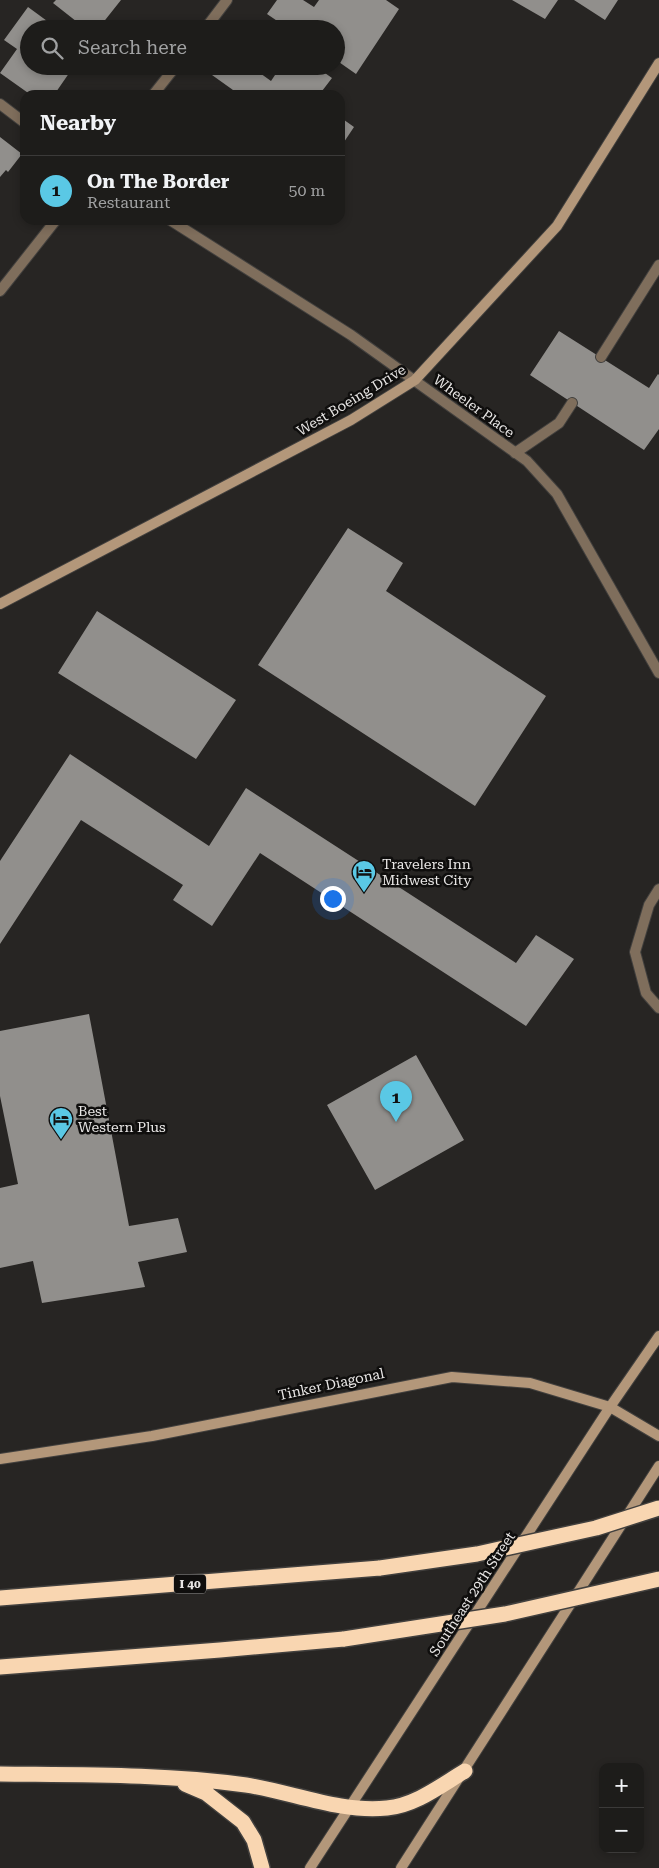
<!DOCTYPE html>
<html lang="en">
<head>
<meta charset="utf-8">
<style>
	body { margin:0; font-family:"Roboto Serif",serif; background:#2a2927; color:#f1f3f6 }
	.controls { position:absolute; right:15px; bottom:15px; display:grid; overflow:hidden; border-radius:10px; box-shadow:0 2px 8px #0003 }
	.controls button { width:45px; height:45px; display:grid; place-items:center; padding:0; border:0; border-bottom:1px solid #3b3a39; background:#1d1c1a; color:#f1f3f6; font:25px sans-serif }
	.you { position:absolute; left:332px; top:898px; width:18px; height:18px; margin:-12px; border:4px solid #fff; border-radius:50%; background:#1a73e8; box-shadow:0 0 0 8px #1a73e833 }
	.badge { display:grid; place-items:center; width:32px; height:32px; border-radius:50%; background:#5ac8e5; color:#111; font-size:16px; font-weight:700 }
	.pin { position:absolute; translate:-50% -41px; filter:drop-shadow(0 1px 2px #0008) }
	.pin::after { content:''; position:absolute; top:26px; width:18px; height:15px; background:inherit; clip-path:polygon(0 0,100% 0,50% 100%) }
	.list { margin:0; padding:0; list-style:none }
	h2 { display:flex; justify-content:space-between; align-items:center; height:65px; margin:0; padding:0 20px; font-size:21px }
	h2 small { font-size:16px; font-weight:400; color:#a0a1a2 }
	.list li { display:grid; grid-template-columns:32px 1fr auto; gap:15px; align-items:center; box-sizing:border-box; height:70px; padding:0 20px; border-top:1px solid #3b3a39 }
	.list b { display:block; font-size:19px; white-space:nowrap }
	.list p { margin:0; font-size:16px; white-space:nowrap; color:#a0a1a2 }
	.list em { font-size:16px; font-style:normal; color:#a0a1a2 }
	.icon { flex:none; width:28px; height:28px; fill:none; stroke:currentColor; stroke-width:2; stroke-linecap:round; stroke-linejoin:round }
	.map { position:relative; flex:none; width:659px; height:1868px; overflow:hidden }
	.search { position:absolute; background:#1d1c1a; box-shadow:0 2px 8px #0003; left:20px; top:20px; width:325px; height:55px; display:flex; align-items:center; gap:12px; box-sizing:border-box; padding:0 18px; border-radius:28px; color:#a0a1a2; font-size:19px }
	.panel { position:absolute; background:#1d1c1a; box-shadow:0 2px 8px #0003; left:20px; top:90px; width:325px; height:135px; border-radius:15px }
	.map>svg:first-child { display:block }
	.building { fill:#918f8c }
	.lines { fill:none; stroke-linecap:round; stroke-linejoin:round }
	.lane-casing { stroke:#42403e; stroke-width:12 }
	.street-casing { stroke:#42403e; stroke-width:12 }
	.secondary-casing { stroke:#42403e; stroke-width:12 }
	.highway-casing { stroke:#42403e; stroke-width:18 }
	.lane { stroke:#7f6e5c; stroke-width:10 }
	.street { stroke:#7f6e5c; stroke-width:10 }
	.secondary { stroke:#b3977a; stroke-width:10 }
	.highway { stroke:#f9d6b1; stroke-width:15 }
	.highway-bridge-casing { stroke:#42403e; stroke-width:18; stroke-linecap:butt }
	.highway-bridge { stroke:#f9d6b1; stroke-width:15 }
	.labels { text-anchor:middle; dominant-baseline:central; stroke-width:5; stroke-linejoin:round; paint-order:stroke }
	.shield { fill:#0f0e0d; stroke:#a7a5a4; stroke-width:1 }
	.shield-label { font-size:12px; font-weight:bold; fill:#e8e6e5 }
	.street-label { font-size:14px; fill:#e8e6e5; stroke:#0f0e0d }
	.poi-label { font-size:14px; fill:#e8e6e5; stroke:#0f0e0d; text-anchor:start }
</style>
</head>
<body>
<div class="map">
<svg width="659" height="1868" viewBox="0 0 659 1868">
	<rect width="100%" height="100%" fill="#272523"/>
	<path class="building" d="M56,0H121L98,29H86L53,3Z
		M277,0H303L314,7L319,0H386L399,9L356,74L336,60V29H289L267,14Z
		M512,0H558L545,19Z
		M574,0H618L605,20Z
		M28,7L58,29H29V66H74L54,95H31L0,73L17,49L4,40Z
		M218,66H250L271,81L281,66H315L332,78L319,95H240L212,75Z
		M340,117L354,127L340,148Z
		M0,137L22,154L8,172L6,170L0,177Z
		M559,331L649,388L658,374L659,375V429L644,450L530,375Z
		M348,528L403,563L386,591L546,696L475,806L258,665Z
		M97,611L236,700L196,759L58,673Z
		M70,754L209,846L246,788L516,963L536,935L574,959L526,1026L260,853L212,926L173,900L183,885L81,820L0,944V861Z
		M89,1014L129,1226L178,1218L187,1252L138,1262L145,1287L42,1303L33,1261L0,1268V1188L18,1184L0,1096V1031Z
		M416,1055L464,1140L375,1190L327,1105Z"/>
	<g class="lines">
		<g class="lane-casing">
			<path id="lane" d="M601,357L659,265
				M515,453L559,423L572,403"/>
		</g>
		<g class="street-casing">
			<path id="street" d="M205,29L227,0
				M153,95L176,66
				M0,104L25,123
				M170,220L351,335L527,461L557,494L659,673
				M0,291L56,220
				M659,889L649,905L635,952L646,993L659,1008"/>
		</g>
		<g class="secondary-casing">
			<path id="secondary" d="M0,604L351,420L415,380L557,226L659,63
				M0,1459L152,1436L452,1377L530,1383L610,1407L659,1436
				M310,1868L610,1407L659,1336
				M401,1868L659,1466"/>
		</g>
		<g class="highway-casing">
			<path id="highway" d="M0,1598L380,1568
				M0,1667L220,1650L344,1639
				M0,1774C82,1775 164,1774 246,1785C292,1792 340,1813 387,1808C416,1805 440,1786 465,1771
				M185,1784L206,1793L243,1822L254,1840L262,1868"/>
		</g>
		<use href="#lane" class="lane"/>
		<use href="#street" class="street"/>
		<use href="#secondary" class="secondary"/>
		<use href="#highway" class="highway"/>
		<g class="highway-bridge-casing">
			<path id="highway-bridge" d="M380,1568L477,1554L596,1528L659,1508
				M344,1639L505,1614L659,1579"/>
		</g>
		<use href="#highway-bridge" class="highway-bridge"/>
	</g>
	<defs>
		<g id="hotel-pin" transform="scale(1.25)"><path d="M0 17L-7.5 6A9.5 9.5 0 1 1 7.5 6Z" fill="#5ac8e5" stroke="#0f0e0d"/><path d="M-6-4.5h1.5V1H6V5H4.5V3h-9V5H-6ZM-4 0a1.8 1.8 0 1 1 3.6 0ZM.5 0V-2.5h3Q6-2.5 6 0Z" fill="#111"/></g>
	</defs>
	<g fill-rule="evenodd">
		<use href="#hotel-pin" x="364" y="872"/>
		<use href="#hotel-pin" x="61" y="1119"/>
	</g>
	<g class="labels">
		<rect class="shield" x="174" y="1574.5" width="32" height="19" rx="4"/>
		<g class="shield-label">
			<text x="190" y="1584">I 40</text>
		</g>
		<g class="street-label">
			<text transform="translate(351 400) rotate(-31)">West Boeing Drive</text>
			<text transform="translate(474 406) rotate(36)">Wheeler Place</text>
			<text transform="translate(331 1384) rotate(-12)">Tinker Diagonal</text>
			<text transform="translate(472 1594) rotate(-57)">Southeast 29th Street</text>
		</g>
		<g class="poi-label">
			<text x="382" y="864">Travelers Inn<tspan x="382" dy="16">Midwest City</tspan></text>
			<text x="78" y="1111">Best<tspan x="78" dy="16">Western Plus</tspan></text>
		</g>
	</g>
</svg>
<div class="controls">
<button>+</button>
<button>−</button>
</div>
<div class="you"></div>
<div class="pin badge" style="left:396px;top:1122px">1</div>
<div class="search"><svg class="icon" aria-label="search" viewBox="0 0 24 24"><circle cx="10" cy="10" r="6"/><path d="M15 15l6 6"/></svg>Search here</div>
<section class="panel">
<h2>Nearby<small></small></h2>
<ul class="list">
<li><span class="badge">1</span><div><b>On The Border</b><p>Restaurant</p></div><em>50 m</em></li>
</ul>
</section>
</div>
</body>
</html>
